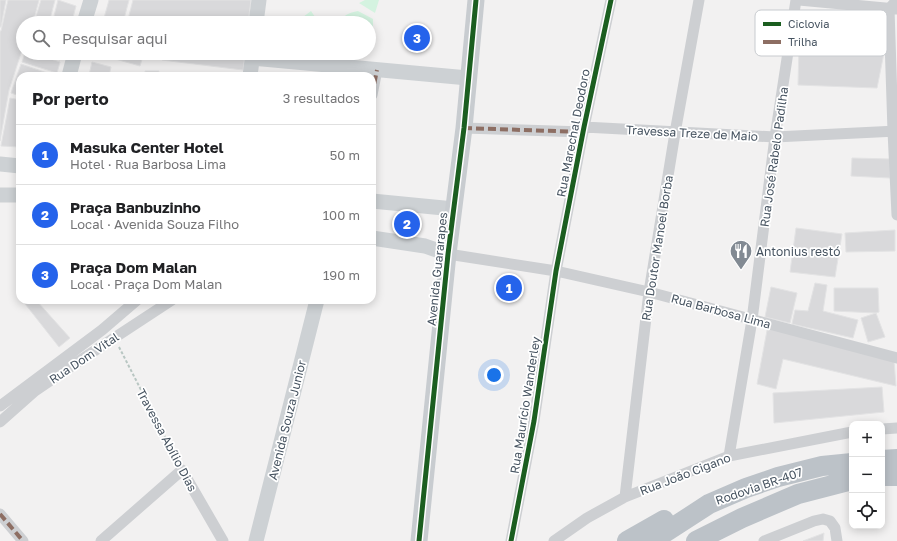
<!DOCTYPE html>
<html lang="pt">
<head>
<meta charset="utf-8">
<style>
	body { margin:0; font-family:"Golos Text",sans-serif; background:#f2f2f2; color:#202124 }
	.controls { position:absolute; right:12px; bottom:12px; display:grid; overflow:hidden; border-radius:8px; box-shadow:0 2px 10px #0003 }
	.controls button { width:36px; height:36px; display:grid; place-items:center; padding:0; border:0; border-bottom:1px solid #e0e0e0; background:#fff; color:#202124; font:20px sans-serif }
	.you { position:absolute; left:494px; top:375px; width:14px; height:14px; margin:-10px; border:3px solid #fff; border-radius:50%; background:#1a73e8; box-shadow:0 0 0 6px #1a73e833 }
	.badge { display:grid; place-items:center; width:26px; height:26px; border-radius:50%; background:#2563eb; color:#fff; font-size:13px; font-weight:700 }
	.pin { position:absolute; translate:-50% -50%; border:2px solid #fff; box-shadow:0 1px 4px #0006 }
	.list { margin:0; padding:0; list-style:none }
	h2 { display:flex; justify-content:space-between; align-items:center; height:52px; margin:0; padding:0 16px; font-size:17px }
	h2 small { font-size:13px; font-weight:400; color:#757577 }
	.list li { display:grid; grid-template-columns:26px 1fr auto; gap:12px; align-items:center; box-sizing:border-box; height:60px; padding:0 16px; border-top:1px solid #e0e0e0 }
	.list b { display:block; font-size:15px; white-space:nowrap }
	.list p { margin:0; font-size:13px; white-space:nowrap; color:#757577 }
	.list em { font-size:13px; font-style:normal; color:#757577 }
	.icon { flex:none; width:22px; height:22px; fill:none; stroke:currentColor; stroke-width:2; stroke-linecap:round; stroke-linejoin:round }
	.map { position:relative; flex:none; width:897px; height:541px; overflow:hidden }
	.search { position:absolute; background:#fff; box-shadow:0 2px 10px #0003; left:16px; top:16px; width:360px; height:44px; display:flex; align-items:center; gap:10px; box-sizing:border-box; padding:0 14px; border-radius:22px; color:#757577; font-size:15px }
	.panel { position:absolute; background:#fff; box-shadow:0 2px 10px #0003; left:16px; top:72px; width:360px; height:232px; border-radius:12px }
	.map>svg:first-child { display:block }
	.green { fill:#d4f3e0 }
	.building { fill:#d9d9db; stroke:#e3e3e4 }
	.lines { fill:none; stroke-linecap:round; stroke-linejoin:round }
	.path { stroke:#b8c6c2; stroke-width:2; stroke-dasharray:3 2; stroke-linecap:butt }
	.street { stroke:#cdcfd2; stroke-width:11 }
	.secondary { stroke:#cdd1d4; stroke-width:15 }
	.primary { stroke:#c8ccd0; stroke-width:17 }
	.highway { stroke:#bcc2c8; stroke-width:20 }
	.quiet { stroke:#8d6e63; stroke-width:4; stroke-dasharray:8 4; stroke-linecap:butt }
	.cycleway-casing { stroke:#fff; stroke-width:8 }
	.cycleway { stroke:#1b5e20; stroke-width:5 }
	.labels { text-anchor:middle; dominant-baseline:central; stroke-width:3.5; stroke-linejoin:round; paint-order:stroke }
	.street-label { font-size:12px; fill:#465360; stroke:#fff }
	.poi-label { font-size:12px; fill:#465360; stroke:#fff; text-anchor:start }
	.key { fill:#fff; stroke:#c8cbcf; stroke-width:1 }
	.key-label { font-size:11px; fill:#465360 }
</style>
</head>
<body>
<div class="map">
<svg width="897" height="541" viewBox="0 0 897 541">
	<rect width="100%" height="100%" fill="#f2f1f1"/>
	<path class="green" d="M365,0H379L375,13L359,3Z
		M311,11L319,23H295Z
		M358,11L373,19V29L369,32V23H339C343,15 349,13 358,11Z"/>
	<path class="building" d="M0,0H6L1,27H0Z
		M8,0H39L33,23H23V47L9,90L0,141V31H1Z
		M41,0H55L49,23H34Z
		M58,0L76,6L72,21L54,16Z
		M109,0H129L123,23L104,18Z
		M133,0H251L248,23H127Z
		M53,17L71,23H51Z
		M799,47L885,48L877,88L798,85Z
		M25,53H32L60,62L57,73L22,62Z
		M37,53H62L60,60Z
		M94,53H144L140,66Z
		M162,53H245L243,70L162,60Z
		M92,62L111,67L109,76L89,75Z
		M21,64L56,76H20V96L11,93Z
		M145,71H159L158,76H145Z
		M10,98L20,100V147L1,146Z
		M852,158L890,159V178L851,176Z
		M796,228L842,234L835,277L790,272Z
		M895,230V251L846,252L845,233Z
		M815,283L827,285L823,311L858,320L853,338L792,324L795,310L808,311Z
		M771,287L797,293L790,323L765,317Z
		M834,288H878L879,312L876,313L834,311Z
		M22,300H36L70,338L59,347Z
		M876,313L885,337L868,342L861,318Z
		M768,325L894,361L896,386L783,359L776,389L757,384Z
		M882,387L884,412L774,423L773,393Z
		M824,533L823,541H803Z"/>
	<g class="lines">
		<path class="path" d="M119,347L177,460"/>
		<path class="street" d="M799,0L896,9
			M897,0L889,9L893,131L897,215
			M372,95L377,70
			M584,127L775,137L897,131
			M464,128L583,132
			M448,254L556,271L649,292L897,358
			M0,406L102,330L137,300
			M0,422L35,391L79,361L172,300
			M882,429L897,428
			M729,456L752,320L775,137L796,0
			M625,497L649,292L675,133L699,0
			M0,514L23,541
			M101,541L182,470L223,541
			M511,541L534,421L556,271L584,127L611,0
			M554,541L587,518L625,497L729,456L852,432
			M764,541L814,521L823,519L830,521L835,528L837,541"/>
		<path class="secondary" d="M84,23L91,0
			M256,23L259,0
			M252,58L468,78
			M69,76L75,53
			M250,76L253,53
			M0,164L20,166
			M0,195H20
			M372,201L454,209
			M372,238L425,246L448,254
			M256,541L317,300"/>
		<path class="primary" d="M419,541L448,254L464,128L476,0"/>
		<path class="highway" d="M882,460L897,459
			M882,476H897
			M627,541L664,520
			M652,541L709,504L746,488L778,477L822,466L852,463
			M696,541L742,518L798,494L852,480"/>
		<path class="quiet" d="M372,95L377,70
			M464,128L583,132
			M0,514L23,541"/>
		<g class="cycleway-casing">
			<path id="cycleway" d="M419,541L448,254L464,128L476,0
				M511,541L534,421L556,271L584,127L611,0"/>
		</g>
		<use href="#cycleway" class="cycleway"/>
	</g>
	<defs>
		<g id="restaurant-pin" transform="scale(1.15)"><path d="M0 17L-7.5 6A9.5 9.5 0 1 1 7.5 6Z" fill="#828a93" stroke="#fff"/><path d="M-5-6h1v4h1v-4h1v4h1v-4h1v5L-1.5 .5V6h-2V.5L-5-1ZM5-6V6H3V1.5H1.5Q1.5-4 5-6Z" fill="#fff"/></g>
	</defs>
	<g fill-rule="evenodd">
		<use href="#restaurant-pin" x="741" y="251"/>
	</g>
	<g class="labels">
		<g class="street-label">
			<text transform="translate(573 133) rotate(-79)">Rua Marechal Deodoro</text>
			<text transform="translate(692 133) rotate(3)">Travessa Treze de Maio</text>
			<text transform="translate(774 157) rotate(-82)">Rua José Rabelo Padilha</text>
			<text transform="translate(657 248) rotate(-81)">Rua Doutor Manoel Borba</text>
			<text transform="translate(437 269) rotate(-84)">Avenida Guararapes</text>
			<text transform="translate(721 311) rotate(15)">Rua Barbosa Lima</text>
			<text transform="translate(84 358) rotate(-34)">Rua Dom Vital</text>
			<text transform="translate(525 405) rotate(-81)">Rua Maurício Wanderley</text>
			<text transform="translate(287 420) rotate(-76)">Avenida Souza Junior</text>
			<text transform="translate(167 440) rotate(62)">Travessa Abílio Dias</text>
			<text transform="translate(685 474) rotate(-21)">Rua João Cigano</text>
			<text transform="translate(759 486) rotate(-19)">Rodovia BR-407</text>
		</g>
		<g class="poi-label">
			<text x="756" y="251">Antonius restó</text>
		</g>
	</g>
	<rect x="755" y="10" width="132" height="46" rx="6" class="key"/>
	<rect x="763" y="22" width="18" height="4" fill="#1b5e20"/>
	<rect x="763" y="40" width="18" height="4" fill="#8d6e63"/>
	<g class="key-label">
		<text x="788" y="28">Ciclovia</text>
		<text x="788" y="46">Trilha</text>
	</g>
</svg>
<div class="controls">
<button>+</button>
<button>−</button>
<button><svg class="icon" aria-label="locate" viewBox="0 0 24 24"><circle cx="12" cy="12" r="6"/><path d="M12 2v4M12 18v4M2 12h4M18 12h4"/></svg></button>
</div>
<div class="you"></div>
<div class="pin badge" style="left:509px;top:288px">1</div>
<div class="pin badge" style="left:407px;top:224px">2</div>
<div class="pin badge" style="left:417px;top:38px">3</div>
<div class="search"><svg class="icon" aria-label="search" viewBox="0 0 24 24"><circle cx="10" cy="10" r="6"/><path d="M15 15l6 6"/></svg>Pesquisar aqui</div>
<section class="panel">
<h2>Por perto<small>3 resultados</small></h2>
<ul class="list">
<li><span class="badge">1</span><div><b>Masuka Center Hotel</b><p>Hotel · Rua Barbosa Lima</p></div><em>50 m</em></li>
<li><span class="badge">2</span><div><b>Praça Banbuzinho</b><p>Local · Avenida Souza Filho</p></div><em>100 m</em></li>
<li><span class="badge">3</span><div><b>Praça Dom Malan</b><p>Local · Praça Dom Malan</p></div><em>190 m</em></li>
</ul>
</section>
</div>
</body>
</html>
